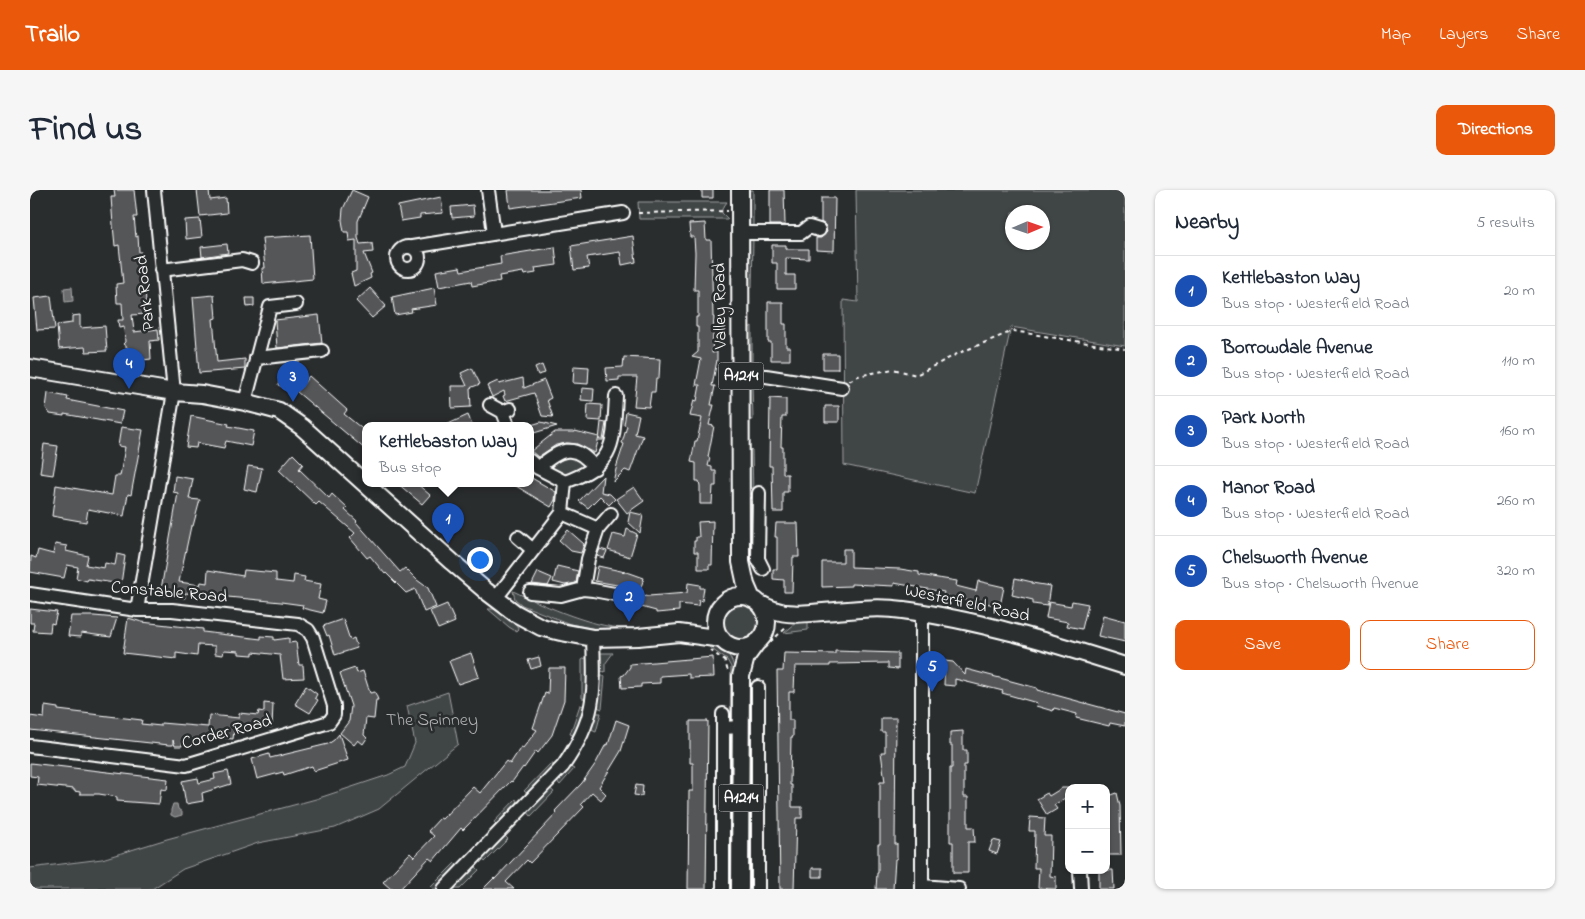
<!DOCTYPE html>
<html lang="en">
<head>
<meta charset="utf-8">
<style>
	body { margin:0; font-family:"Indie Flower",sans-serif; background:#f6f6f7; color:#1f2937 }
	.controls { position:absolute; right:15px; bottom:15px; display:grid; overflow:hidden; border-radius:10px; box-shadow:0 1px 4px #0004 }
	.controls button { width:45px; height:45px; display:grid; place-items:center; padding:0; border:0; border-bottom:1px solid #e0e1e3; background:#fff; color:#1f2937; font:25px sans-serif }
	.compass { position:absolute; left:975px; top:15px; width:45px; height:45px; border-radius:50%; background:#fff; box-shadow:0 1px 4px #0004; rotate:88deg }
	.you { position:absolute; left:449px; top:369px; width:18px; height:18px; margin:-12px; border:4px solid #fff; border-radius:50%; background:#1a73e8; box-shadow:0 0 0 8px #1a73e833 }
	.badge { display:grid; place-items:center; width:32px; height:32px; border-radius:50%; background:#ea580c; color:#fff; font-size:16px; font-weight:700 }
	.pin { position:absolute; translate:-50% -41px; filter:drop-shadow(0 1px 2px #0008) }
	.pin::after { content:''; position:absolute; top:26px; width:18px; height:15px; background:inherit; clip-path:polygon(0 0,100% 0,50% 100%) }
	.popup { position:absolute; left:332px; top:232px; width:172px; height:65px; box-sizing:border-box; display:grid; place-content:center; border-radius:10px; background:#fff; filter:drop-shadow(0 1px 4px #0005); font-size:16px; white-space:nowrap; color:#747a83 }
	.popup b { font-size:19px; color:#1f2937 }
	.popup::after { content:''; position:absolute; left:50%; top:100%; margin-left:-10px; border:10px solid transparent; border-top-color:#fff }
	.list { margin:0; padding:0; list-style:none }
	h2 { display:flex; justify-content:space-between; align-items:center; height:65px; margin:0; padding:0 20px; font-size:21px }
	h2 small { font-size:16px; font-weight:400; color:#747a83 }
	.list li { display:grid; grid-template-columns:32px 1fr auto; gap:15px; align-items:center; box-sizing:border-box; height:70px; padding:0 20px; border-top:1px solid #e0e1e3 }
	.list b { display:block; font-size:19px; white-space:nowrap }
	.list p { margin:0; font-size:16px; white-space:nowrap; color:#747a83 }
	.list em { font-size:16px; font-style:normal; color:#747a83 }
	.actions { display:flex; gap:10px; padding:15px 20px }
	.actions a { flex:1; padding:11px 0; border:1px solid #ea580c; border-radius:10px; text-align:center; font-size:18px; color:#ea580c }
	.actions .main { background:#ea580c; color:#fff }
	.map { position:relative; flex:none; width:1095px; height:699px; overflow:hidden; border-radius:10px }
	header { display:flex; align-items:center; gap:30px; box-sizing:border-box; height:70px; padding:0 25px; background:#ea580c; color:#fff }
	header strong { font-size:24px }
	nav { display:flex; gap:28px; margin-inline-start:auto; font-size:18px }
	.intro { display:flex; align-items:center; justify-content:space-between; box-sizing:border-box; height:120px; padding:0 30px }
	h1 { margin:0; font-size:35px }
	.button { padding:12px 22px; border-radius:10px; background:#ea580c; color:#fff; font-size:18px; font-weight:700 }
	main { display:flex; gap:30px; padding:0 30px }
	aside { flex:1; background:#fff; border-radius:10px; box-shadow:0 1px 4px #0004 }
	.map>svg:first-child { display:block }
	.green { fill:#414445; stroke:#a0a2a2; fill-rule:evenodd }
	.water { fill:#6a6c6d; stroke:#a6a7a7 }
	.building { fill:#555758; stroke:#fff }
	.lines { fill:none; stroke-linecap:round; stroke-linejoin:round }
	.minor-casing { stroke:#fff; stroke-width:16 }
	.major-casing { stroke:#fff; stroke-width:20 }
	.path { stroke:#fff; stroke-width:2; stroke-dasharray:4 4; stroke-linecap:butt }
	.minor { stroke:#2a2d2e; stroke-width:12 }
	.major { stroke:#2a2d2e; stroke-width:16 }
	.labels { text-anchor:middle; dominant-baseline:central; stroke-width:5; stroke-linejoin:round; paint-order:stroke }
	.shield { fill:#2a2d2e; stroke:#bfc0c0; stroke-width:1 }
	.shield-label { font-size:16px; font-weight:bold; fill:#fff }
	.street-label { font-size:18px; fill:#fff; stroke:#2a2d2e }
	.park-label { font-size:18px; fill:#b3b4b5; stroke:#2a2d2e }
</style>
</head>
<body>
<header>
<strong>Trailo</strong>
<nav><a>Map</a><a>Layers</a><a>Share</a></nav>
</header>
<div class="intro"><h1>Find us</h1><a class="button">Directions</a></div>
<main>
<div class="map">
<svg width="1095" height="699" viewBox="0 0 1095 699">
	<rect width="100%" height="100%" fill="#2a2d2e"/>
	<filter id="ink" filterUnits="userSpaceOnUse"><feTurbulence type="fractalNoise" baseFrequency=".02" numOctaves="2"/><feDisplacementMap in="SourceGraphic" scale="10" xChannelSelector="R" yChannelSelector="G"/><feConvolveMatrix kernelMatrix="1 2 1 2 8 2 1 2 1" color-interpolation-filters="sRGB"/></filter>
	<g filter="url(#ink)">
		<path class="green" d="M719,0H723V40L719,37Z
			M826,0H1095V156L981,137L945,303L814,275L813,110L828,112ZM982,22H1012V52H982Z
			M608,12H697L692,19V23L698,29H609Z
			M723,49L722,97L718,96L719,51Z
			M722,136V175L718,170V139Z
			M721,193H722L723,230L718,229V199Z
			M721,259L722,260L723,306L718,302V261Z
			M539,263L557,276C538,286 533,288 515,275Z
			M720,314L723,317L722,356L721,357L718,354V316Z
			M483,401C517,417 566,439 604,439L577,441L540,434L492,415L485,409Z
			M693 431a18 18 0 1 1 36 0a18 18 0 1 1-36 0Z
			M458,419H464L488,437L487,442L479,437Z
			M778,431V440L754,443L766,433Z
			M678,452C692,455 700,463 704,477V534H700L701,477L697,470L679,457Z
			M570,463H583L575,474V482L568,480Z
			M555,468L559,469L558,509L552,508V470Z
			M571,486H575L572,519L565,516L568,490Z
			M418,502L428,554L349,619L305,638L228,653L153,679L122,699H0V678L72,669L137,649L286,609L358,585L375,577L385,553L377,516Z
			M550,515L557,516L545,546L540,544Z
			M565,523H571L566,542L561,540L560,537Z
			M718,551H721V680H718Z
			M700,565L704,569V608L700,609Z
			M521,573L525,576V579L498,604L494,601Z
			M540,577L544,579L530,595L526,590Z
			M518,597L524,602L501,626L497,621Z
			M486,609L490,616L467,636L464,632Z
			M704,618V699H699L701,620Z
			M473,644L478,649L455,672L451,667Z
			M425,673L429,677L408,699H403L401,697Z
			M444,675L449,680L430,699H423L422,697Z"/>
		<path class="water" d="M42,97L43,111L35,112L34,98Z
			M143,614H147L148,619L152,622V625L145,627L141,625V620Z"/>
		<path class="building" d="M84,0H104L107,27H104L106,47L108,46L109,62H111L116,111H115L116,124L102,125L104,142L128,139L129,150L120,151L121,169L97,172L95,164L98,158L93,154L95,152L94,137L89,138L88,130H93L92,113H87L86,94L93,93L89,55L85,56L83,35L81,7H85Z
			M167,0H179L180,10L196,8L197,23L170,26Z
			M322,0L338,7L328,31V48L330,54L342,53L343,62L334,63L342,83L340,84L341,88L324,96L321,83L326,81V50L319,51L318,42H314L312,30L313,19Z
			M478,0H551L552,8L480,18Z
			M672,0H683V8H672Z
			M740,0H754L755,35H740Z
			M411,7L413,23L390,25V28L371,31L368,16Z
			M791,8H805L804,61L786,60V48H791L797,42L795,35L791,32Z
			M443,15L444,26L422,28L421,17Z
			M170,29L172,47L156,49L155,30Z
			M675,33L676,50H681L683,127H684L682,163L687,162V170L682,196H685L681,215H684L679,235L684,236L678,267L680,268L678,276L682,277V281H686V296H683L682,314H670V296L669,291H666V273L661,272L665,251H667L672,228L660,226L664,210L667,211L670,195H666L671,169L662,167L668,162V137H666V127H668V100H664L665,63L664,47H660L659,34Z
			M280,45L283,89L233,94L232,78H235L232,48Z
			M603,46L606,72L592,75L590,62L557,67L559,78L544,80L541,56Z
			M197,54L198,63L172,67L171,57Z
			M742,55H756V59H779V69L756,68V85H765V99H747V73H742Z
			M525,57L527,75L505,78L506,83L494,85L493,82L469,86L470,91L442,96L441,91L409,97L406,81L430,77L431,81L471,74L470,66Z
			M340,98L356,116L342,128L326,111Z
			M404,98L407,115L381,119L382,122L365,125L362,107Z
			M184,105L186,128L183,129L187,172L215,169V179L169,183L163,107Z
			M21,106L25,139L7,140L4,108Z
			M216,108H224V116L217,117Z
			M738,112H753V134H756V157H760V170H741V152H738Z
			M50,125V138L75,136L77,161L56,162L55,157L29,159L27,135L42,133V126Z
			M289,125L292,153L247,158L245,130Z
			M793,164H808V179H793Z
			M594,167L630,169L629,188H626L625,202H621L619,217L604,216L607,187H589V190L577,191L576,178L593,177Z
			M512,175L515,183L508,185L505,178Z
			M544,176L559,177L558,194L543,193Z
			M254,177L265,181L258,199L248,195Z
			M442,178L450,194L440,198L441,217L422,218L421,196H437L431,183Z
			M279,186L317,220L314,224L336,242V260L267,202Z
			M493,188L494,198L514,190L521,208L517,210L523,227L512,226L504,203L475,211L473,206L475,205L474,201L462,207L457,196L468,191L469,194Z
			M552,198L564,199L563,211L551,210Z
			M18,203L38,207L37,210L93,221L90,234L34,224V226L20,224L16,218Z
			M740,208L756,209V227H752L751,257H753V284H758V302H753V322H743L742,276H739Z
			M558,214L572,215L571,231L557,230Z
			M795,216H809V232H795Z
			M596,222L609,225L605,244L613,246L600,282L595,280L583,292L587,275L594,254L592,253L597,236L594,235Z
			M438,225L442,235H416Z
			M161,226L199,234L198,236L224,241L221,256L196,251L194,258L167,253L166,258L156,257Z
			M511,232L527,236L504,243L501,235Z
			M571,232L576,233L573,250H569Z
			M91,237L113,240L101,305L98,304L94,326L58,319L56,332L22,326L26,295L82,305L85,286H90L95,257L88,256Z
			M545,241L569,247L565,263L547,254L537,253L526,255L508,267L501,261L525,242H545Z
			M14,254L28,256L23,285L10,283Z
			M263,264L273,274L269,279L299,308L302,304L317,318L315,320L327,331L326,332L370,382L375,378L387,390L398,398L406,417L394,422L385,399L376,403L356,383L355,384L340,366L337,368L320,348L325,343L289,312L286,315L249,280Z
			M218,276L232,278L227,302L214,299Z
			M145,286L163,289L159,309L170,310L163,336H161L149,392L170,395L171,392L177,393L178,380L213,386L214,380L246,383V391L263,393L264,385L275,387L274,391L291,394L288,409L296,411L293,423L272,418L273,415L251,412L155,403V408L130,405L148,303L143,302Z
			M573,286L571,302L580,304L585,309L579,315L570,306L558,318L549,311Z
			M500,287L526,302L525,310L521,317L481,293H500Z
			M367,293H386L400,305L392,314Z
			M604,297L614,311L597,323L586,309Z
			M600,322L613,325L610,343L598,332Z
			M683,331L682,375H679V379H668V362H664V351H666V347H669L668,332Z
			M746,333H768L769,367H763L762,402H754V390L743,389V379H747V347H745Z
			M597,339L607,344L600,367L578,360L583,344L595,347Z
			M538,340L554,354L551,363L541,361L529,350Z
			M25,354L37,356L36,361L58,366L56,375L74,378L75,373L85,375L87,364L95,366L91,394L58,389L57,391L46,388L48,377L37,375L34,388L0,382L1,366L6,368L8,360L23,364Z
			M570,359L577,361L574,368L567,366Z
			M813,359H821V377L870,379L889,382V385L927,391L926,396L946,401L948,391L974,397L970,416L950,412L949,413L913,405L914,402L864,393V396L821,394V396L792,397V372H813Z
			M527,376L548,381L546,393L535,395L523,392Z
			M568,376L600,383L614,388L609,403L587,395L565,391Z
			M508,382L522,388L518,396L502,394Z
			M985,388L1002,392V393L1020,396L1017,416L1003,414V410L982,405Z
			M658,393L670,395V398H674L672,411L669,410L668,416L649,414V421L626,423V421L604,415L606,407L657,403Z
			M1042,411L1058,414L1052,439L1037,436L1038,432L1016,428L1019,412L1041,416Z
			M417,414L425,432L408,439L400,421Z
			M0,419L27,422L24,434L21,433L20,442L3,441L4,433H0Z
			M1073,425L1095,431V452L1068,446Z
			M41,426H64L87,428L81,447L51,443V447L38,446Z
			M98,428L112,432L173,439V442L231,449V446L244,447V450L259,448V453L266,452L269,475H273L274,488L253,489L250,465L223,462V465L209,464V461L194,460L193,465L185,464V456L168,455L167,466L146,463V469L93,463Z
			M313,429L320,450L324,448L327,458L305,465L299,445L297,446L293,436Z
			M805,461L868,463V479L858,478V473L800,474V476H765L764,502H759V530H763V547H761L760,595H762V617H772V628H766L764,699H750L747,481H753L754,463L805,464Z
			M441,463L449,487L428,494L419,471Z
			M509,467L511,476L501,479L498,470Z
			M683,467L684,487L659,488V484L630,486V493L611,494V497L592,498L591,486L594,485L600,477V474Z
			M915,471L923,472L935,485L936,479L1007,498V500L1095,524V536L1080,533L1079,536L1046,528L1047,524L1024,518L1023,521L1006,516L1007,513L972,503L973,501L925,489V496L914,495Z
			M325,478L327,483L333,481L340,503L345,502L348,510H346L344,529L336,528L334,545L337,548L333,554L328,550L324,555L310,543L319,531L321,516L310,483Z
			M519,478H535L534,510L522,545L508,563L506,561L494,578L493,577L482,592L481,591L433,640L431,638L403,671L399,668L370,699H361L353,692L380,663L384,667L404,646L398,641L410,628L412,629L443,597L450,603L476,571L480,574L491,557L493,558L507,540L503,538L515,503L518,504Z
			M276,496L287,504L285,508L288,510L280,523L265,514Z
			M234,513L243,514L242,537L221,536V542L204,541L203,549L183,547V552L153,548L152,556H145L143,550V555H139L0,540V526L14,528L15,516L28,518V520L112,530L111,534L131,536V533L178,537L179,525L209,528V523L228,525L229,521L234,522Z
			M851,528H866L865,654H867V669H865L863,699H846L847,683H848V654H850V592H855L851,562H855V542H851Z
			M586,530L599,535L591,561L569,597L576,604L571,610L562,602L551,614L554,617L500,673L497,670L476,692L484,699H453L464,688L465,689L527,623L525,621L552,593L566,573L576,554L578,555Z
			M660,531H678L676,699H658L659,601H663V573H660Z
			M933,541V560H937V575H934V607H938V637H944L945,652H938V683H923V652H920V578H922V555H920V542Z
			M309,544L318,570L284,581L282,576L254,585L253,582L227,589L222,569L239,564L240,568L298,554L304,550Z
			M0,573L138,589L137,600L131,599L129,614L87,611V607L69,604H50V602L44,601V599L7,595L8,587L0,586Z
			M198,581L201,594L172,603L173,611L156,614L152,591L168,588L169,593L185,589L184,584Z
			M606,595L613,596L612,606L604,605Z
			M1032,598H1039V608H1035L1024,615L1027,619L1017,625L1007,609L1017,603L1019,606Z
			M1087,603L1090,616L1091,665H1077L1076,607Z
			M1000,627L1015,628L1014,646H1021L1020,686L1026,687V699L1008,698L1009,678H1004L1005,641H999Z
			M963,650L971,652L967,664L959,661Z
			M782,678H792V687H782Z
			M1069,680H1083L1084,699H1069Z"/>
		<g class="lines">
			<g class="minor-casing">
				<path id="minor" d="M458,0L464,43
					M710,43H771L779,37L789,40
					M367 68a11 11 0 1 1 22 0a11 11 0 1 1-22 0Z
					M382,57L593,23
					M131,80L212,70L222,73
					M226,168L292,161
					M711,185L736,186L812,198
					M215,212L240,117L266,114
					M460,215L473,222L480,219
					M473,222L478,235
					M500,271L508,278L535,292C586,273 583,255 586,206
					M508,278C529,259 545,251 565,278
					M729,303L728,369L733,379
					M532,323L568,339L558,369L553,399
					M568,339L581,324
					M488,347L503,360
					M500,402L531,405L553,399L563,400L595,406
					M0,404L107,420H142L268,434L278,440L283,448L304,516V525L299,532L156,575L0,556
					M466,408L532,323L535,292
					M107,420L144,202L124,0
					M728,497V699
					M693,524V538
					M1050,680L1051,699
					M892,696L929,699
					M414,699L533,576C566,529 565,503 563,448
					M693,699V538L711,537
					M892,699V423"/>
			</g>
			<g class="major-casing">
				<path id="major" d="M710,0L711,372L716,395L722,409
					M0,178L144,202L172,204L215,212L249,221L272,237L422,372L456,401L485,423L511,437L531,442L563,448L608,447L649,443L692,449
					M685 432a26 26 0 1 1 52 0a26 26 0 1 1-52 0Z
					M727,412C732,415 738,418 744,420C760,426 777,423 793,422C819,420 847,416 873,420C948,430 1023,453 1095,476
					M710,699L711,486L716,467L727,452"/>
			</g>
			<path class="path" d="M608,23L698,21
				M819,191L828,186L863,179L886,185L929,163L983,141L1095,159
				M740,452L757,437
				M680,460L695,471L698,482"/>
			<use href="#minor" class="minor"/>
			<use href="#major" class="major"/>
		</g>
	</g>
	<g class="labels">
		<g class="shield">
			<rect x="688.5" y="172.5" width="45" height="27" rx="4"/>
			<rect x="688.5" y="594.5" width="45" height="27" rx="4"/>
		</g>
		<g class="shield-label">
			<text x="711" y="186">A1214</text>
			<text x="711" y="608">A1214</text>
		</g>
		<g class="street-label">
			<text transform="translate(116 103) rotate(-96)">Park Road</text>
			<text transform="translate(691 116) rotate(-91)">Valley Road</text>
			<text transform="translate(139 403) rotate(5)">Constable Road</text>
			<text transform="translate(937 414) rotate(12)">Westerfield Road</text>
			<text transform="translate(197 543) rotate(-15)">Corder Road</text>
		</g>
		<g class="park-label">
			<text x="402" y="531">The Spinney</text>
		</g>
	</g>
</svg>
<div class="controls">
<button>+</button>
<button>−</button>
</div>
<svg class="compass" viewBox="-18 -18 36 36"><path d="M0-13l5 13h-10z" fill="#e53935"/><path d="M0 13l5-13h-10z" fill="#747a83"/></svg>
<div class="you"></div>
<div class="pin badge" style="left:418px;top:354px;background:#1a4fb4">1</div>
<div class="popup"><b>Kettlebaston Way</b>Bus stop</div>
<div class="pin badge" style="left:599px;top:432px;background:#1a4fb4">2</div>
<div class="pin badge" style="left:263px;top:212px;background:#1a4fb4">3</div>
<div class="pin badge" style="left:99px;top:199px;background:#1a4fb4">4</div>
<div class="pin badge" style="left:902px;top:502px;background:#1a4fb4">5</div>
</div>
<aside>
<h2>Nearby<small>5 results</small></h2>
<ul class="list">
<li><span class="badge" style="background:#1a4fb4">1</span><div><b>Kettlebaston Way</b><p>Bus stop · Westerfield Road</p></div><em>20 m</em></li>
<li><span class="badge" style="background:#1a4fb4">2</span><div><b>Borrowdale Avenue</b><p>Bus stop · Westerfield Road</p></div><em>110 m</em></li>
<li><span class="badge" style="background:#1a4fb4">3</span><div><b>Park North</b><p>Bus stop · Westerfield Road</p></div><em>160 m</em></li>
<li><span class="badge" style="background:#1a4fb4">4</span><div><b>Manor Road</b><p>Bus stop · Westerfield Road</p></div><em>260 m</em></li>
<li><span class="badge" style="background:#1a4fb4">5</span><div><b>Chelsworth Avenue</b><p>Bus stop · Chelsworth Avenue</p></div><em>320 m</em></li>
</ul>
<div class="actions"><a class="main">Save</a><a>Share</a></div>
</aside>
</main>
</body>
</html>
